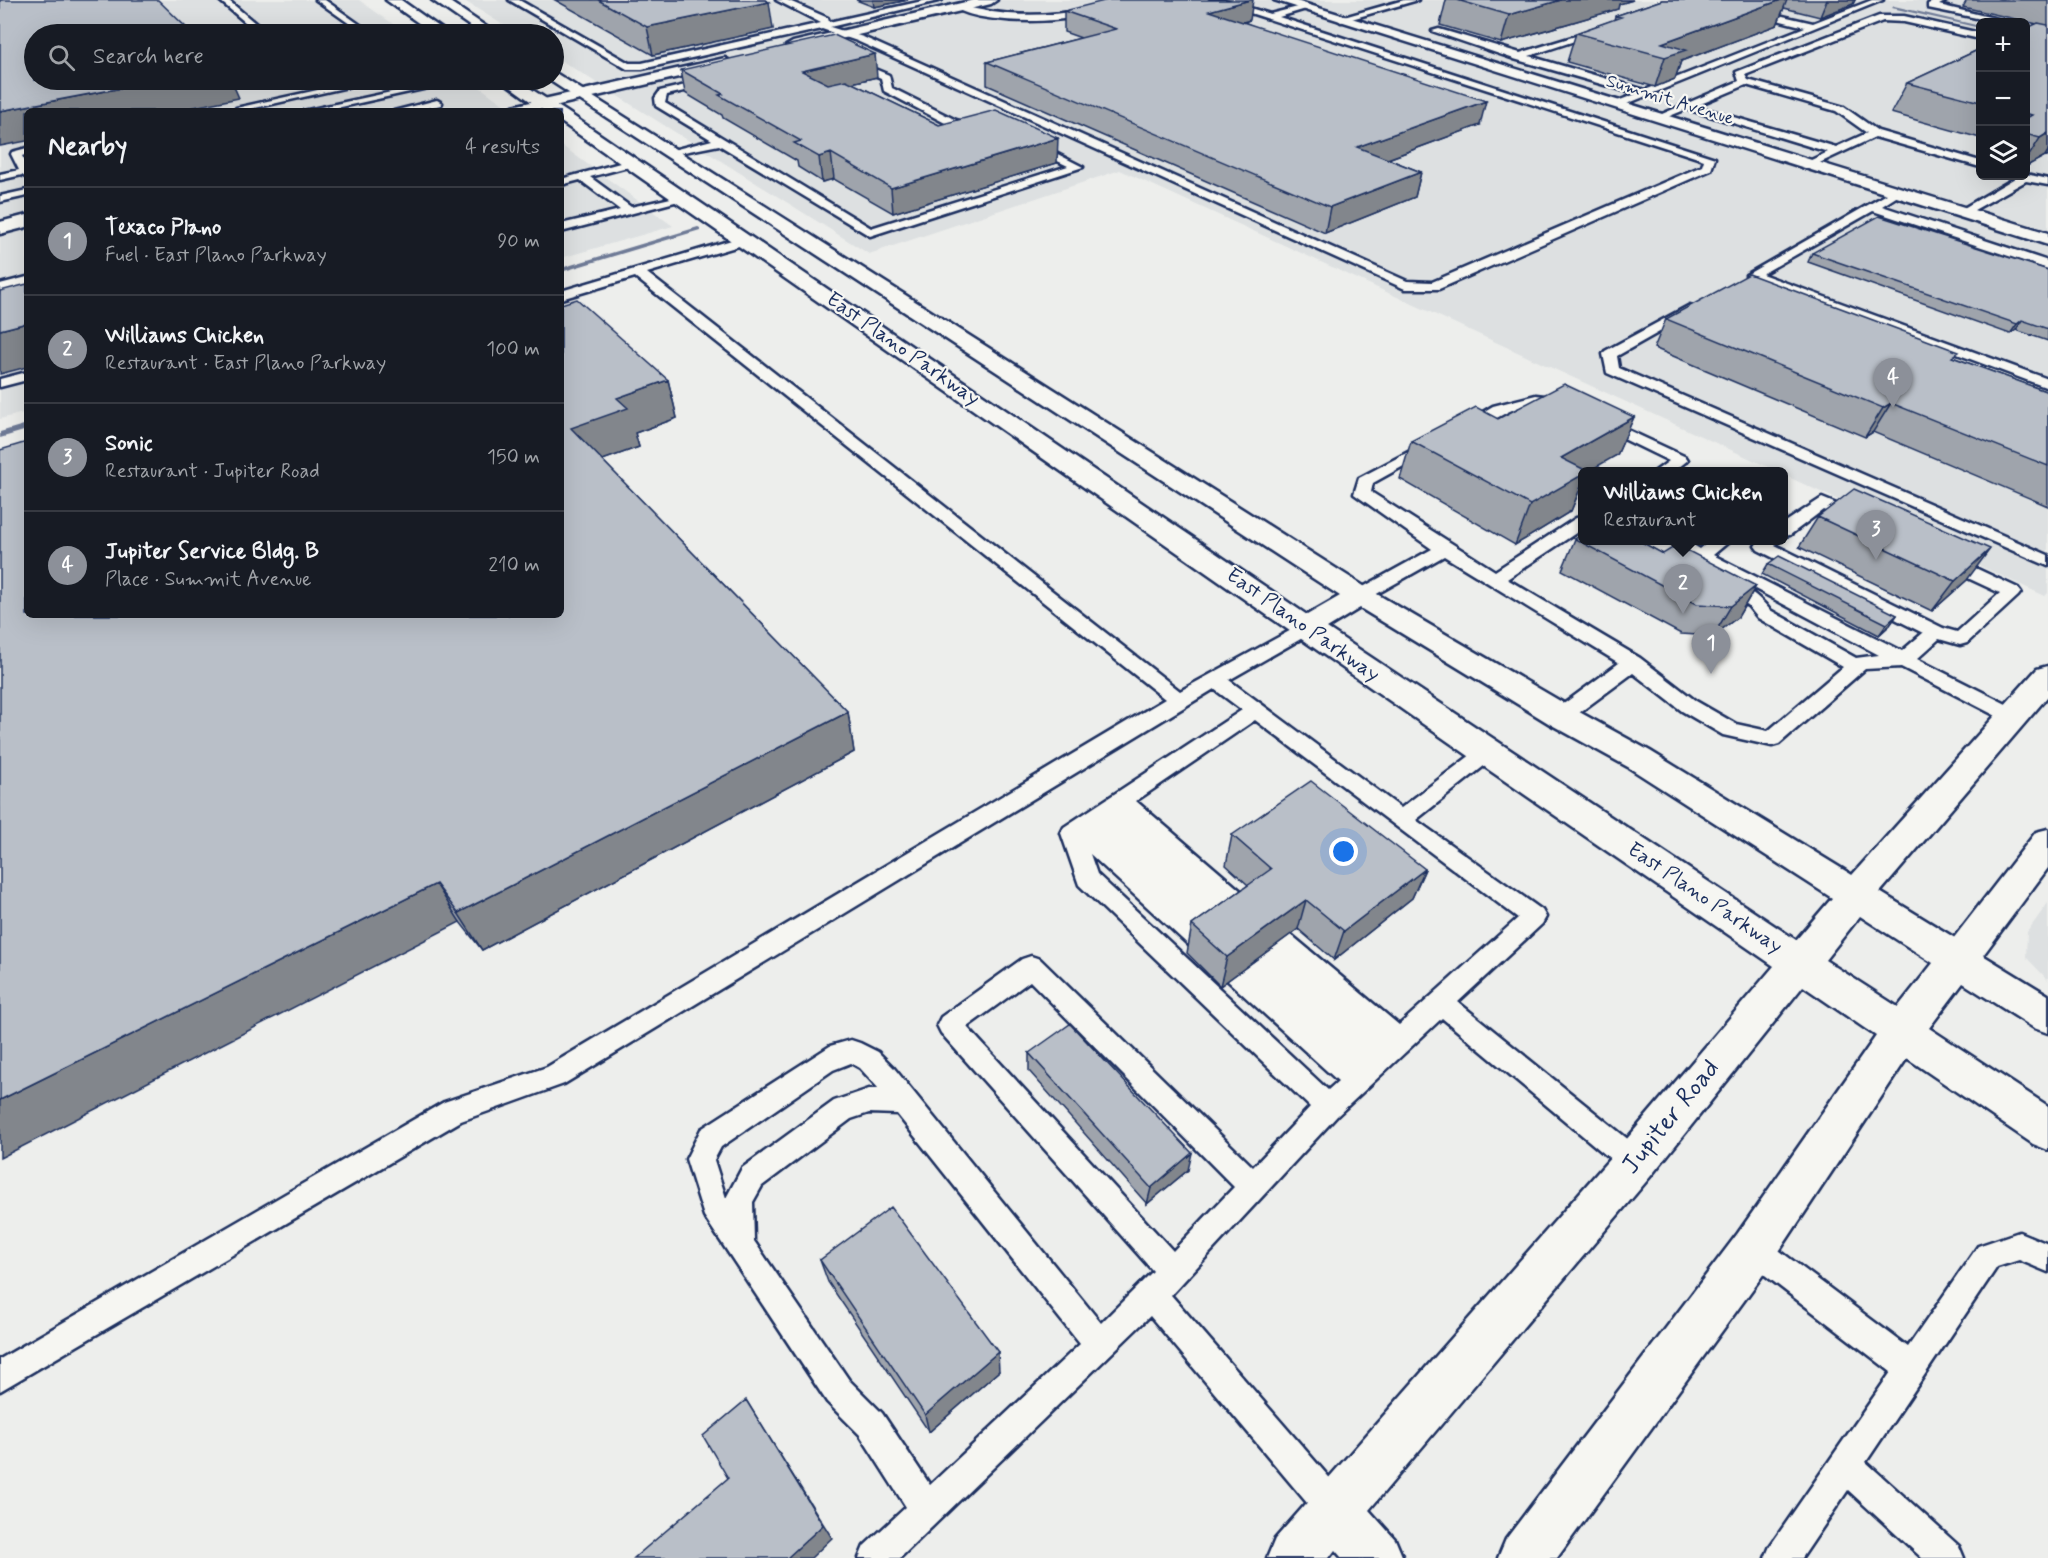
<!DOCTYPE html>
<html lang="en">
<head>
<meta charset="utf-8">
<style>
	body { margin:0; font-family:Mynerve,sans-serif; background:#20242c; color:#f1f3f6 }
	.controls { position:absolute; right:18px; top:18px; display:grid; overflow:hidden; border-radius:9px; box-shadow:0 6px 24px #0002 }
	.controls button { width:54px; height:54px; display:grid; place-items:center; padding:0; border:0; border-bottom:2px solid #363941; background:#171b24; color:#f1f3f6; font:30px sans-serif }
	.you { position:absolute; left:1344px; top:852px; width:21px; height:21px; margin:-15px; border:4px solid #fff; border-radius:50%; background:#1a73e8; box-shadow:0 0 0 9px #1a73e833 }
	.badge { display:grid; place-items:center; width:39px; height:39px; border-radius:50%; background:#8c9099; color:#fff; font-size:20px; font-weight:700 }
	.pin { position:absolute; translate:-50% -50px; filter:drop-shadow(0 2px 3px #0008) }
	.pin::after { content:''; position:absolute; top:32px; width:21px; height:18px; background:inherit; clip-path:polygon(0 0,100% 0,50% 100%) }
	.popup { position:absolute; left:1578px; top:467px; width:210px; height:78px; box-sizing:border-box; display:grid; place-content:center; border-radius:9px; background:#171b24; filter:drop-shadow(0 2px 4px #0005); font-size:20px; white-space:nowrap; color:#9ea1a6 }
	.popup b { font-size:22px; color:#f1f3f6 }
	.popup::after { content:''; position:absolute; left:50%; top:100%; margin-left:-12px; border:12px solid transparent; border-top-color:#171b24 }
	.list { margin:0; padding:0; list-style:none }
	h2 { display:flex; justify-content:space-between; align-items:center; height:78px; margin:0; padding:0 24px; font-size:26px }
	h2 small { font-size:20px; font-weight:400; color:#9ea1a6 }
	.list li { display:grid; grid-template-columns:39px 1fr auto; gap:18px; align-items:center; box-sizing:border-box; height:108px; padding:0 24px; border-top:2px solid #363941 }
	.list b { display:block; font-size:22px; white-space:nowrap }
	.list p { margin:0; font-size:20px; white-space:nowrap; color:#9ea1a6 }
	.list em { font-size:20px; font-style:normal; color:#9ea1a6 }
	.icon { flex:none; width:33px; height:33px; fill:none; stroke:currentColor; stroke-width:2; stroke-linecap:round; stroke-linejoin:round }
	.map { position:relative; flex:none; width:2048px; height:1558px; overflow:hidden }
	.search { position:absolute; background:#171b24; box-shadow:0 6px 24px #0002; left:24px; top:24px; width:540px; height:66px; display:flex; align-items:center; gap:15px; box-sizing:border-box; padding:0 21px; border-radius:33px; color:#9ea1a6; font-size:22px }
	.panel { position:absolute; background:#171b24; box-shadow:0 6px 24px #0002; left:24px; top:108px; width:540px; height:510px; border-radius:9px }
	.map>svg:first-child { display:block }
	.built { fill:#dde0e1; fill-rule:evenodd }
	.lines { fill:none; stroke-linecap:round; stroke-linejoin:round }
	.stream { fill:#6e7a96; fill-rule:evenodd }
	.service-casing { stroke:#1b2f5e; stroke-width:5 }
	.minor-casing { stroke:#1b2f5e; stroke-width:5 }
	.secondary-casing { stroke:#1b2f5e; stroke-width:5 }
	.primary-casing { stroke:#1b2f5e; stroke-width:5 }
	.service { fill:#f6f6f2; fill-rule:evenodd }
	.minor { fill:#f6f6f2; fill-rule:evenodd }
	.secondary { fill:#f6f6f2; fill-rule:evenodd }
	.primary { fill:#f6f6f2; fill-rule:evenodd }
	.wall { fill:#9fa4ac; stroke:#1b2f5e; stroke-width:1.5 }
	.shaded-wall { fill:#82868c; stroke:#1b2f5e; stroke-width:1.5 }
	.building { fill:#b9bfc8; stroke:#1b2f5e; stroke-width:1.5 }
	.labels { text-anchor:middle; dominant-baseline:central; stroke-width:4.5; stroke-linejoin:round; paint-order:stroke }
	.far-street-label { font-size:18px; fill:#1b2f5e; stroke:#f6f6f2 }
	.street-label { font-size:21px; fill:#1b2f5e; stroke:#f6f6f2 }
	.near-street-label { font-size:26px; fill:#1b2f5e; stroke:#f6f6f2 }
</style>
</head>
<body>
<div class="map">
<svg width="2048" height="1558" viewBox="0 0 2048 1558">
	<rect width="100%" height="100%" fill="#edeeec"/>
	<filter id="ink" filterUnits="userSpaceOnUse"><feTurbulence type="fractalNoise" baseFrequency=".0167" numOctaves="2"/><feDisplacementMap in="SourceGraphic" scale="12" xChannelSelector="R" yChannelSelector="G"/><feConvolveMatrix kernelMatrix="1 2 1 2 8 2 1 2 1" color-interpolation-filters="sRGB"/></filter>
	<g filter="url(#ink)">
		<path class="built" d="M0,0H359L407,34H34V80H470L513,111H27V412L0,419Z
			M463,0H2048V593L2045,596L1784,475V472L1777,471L1120,170L869,254L554,56V34H518ZM1980,22H2026V176H1980Z
			M561,145L673,226L561,258Z
			M2048,903V980L2026,957L2027,932Z"/>
		<g class="lines">
			<path class="stream" d="M1894,6L1980,26V28L1892,8Z
				M698,227L700,228V230L561,272V268Z
				M27,424V430L0,438V432Z"/>
			<g class="service-casing">
				<path id="service" d="M219,0H228L268,34H259Z
					M316,0H325L373,34H364Z
					M509,0H519L629,63H642L821,23L776,0H787L828,18L829,22L927,0H942L830,27L863,37L1407,281L1432,282L1702,166L1704,160L1210,0H1223L1270,14L1306,5V9L1279,17L1715,158L1711,170L1439,289H1405L857,41L822,29L642,69H627Z
					M1107,0H1115C1095,27 982,26 955,8L959,5C1000,16 1039,18 1081,10C1090,8 1101,7 1107,0Z
					M1404,0H1418L1341,22L1337,19Z
					M1698,0H1713L1813,23L1872,0H1883L1619,107L1615,106V102L1636,94L1514,59L1432,31L1439,29L1520,53L1605,27V31L1529,56L1645,90L1805,27Z
					M1937,0H1948L1939,5L2010,22H1996L1928,8V4Z
					M1879,16H1904L1980,33V39L1904,22L1883,21L1745,75L1748,80L1844,107L1878,131L1980,161V167L1875,137L1811,167L1807,166V162L1828,152L1687,109L1660,120L1655,117L1739,81L1736,72ZM1746,85L1836,111L1867,133L1836,147L1696,106Z
					M851,59L889,75L892,88L956,120L982,127L977,130L949,125L884,91L881,78L848,64L846,62Z
					M711,79L714,80V84L667,95L665,103L871,228L1068,166L1028,147V143H1036L1083,167L870,236L719,145L669,155V151L712,140L656,106L655,98L660,91Z
					M363,80H379L241,111L236,108Z
					M447,80H464L323,111H303Z
					M437,100L442,103L441,105L413,111H394Z
					M27,148V154L22,156L27,165V178L22,175L0,180V174L19,170L11,154L12,152Z
					M631,160L635,161V165L590,177L631,207L684,195L690,198L561,232V224L620,210L580,180L561,185V179Z
					M2026,174L2048,179V185L2026,181L1967,214L1957,212L2015,178L2014,176Z
					M27,190V196L0,202V196Z
					M1894,190L1904,192L1882,206L2048,261V269L1873,211L1762,274L2048,379V388L1746,275Z
					M745,236L749,237V243L647,273L1180,691L1306,622L1313,624L1315,628L1313,632L1229,680L1401,808L1480,748L1487,746L1494,748L1497,753L1494,758L1416,820L1542,910L1546,917L1542,924L1458,1002L1645,1153L1649,1162L1645,1171L1635,1175L1625,1171L1442,1018L1337,1116L1171,1295L1347,1498L1351,1510L1347,1522L1335,1526L1323,1522L1150,1316L900,1558H859L864,1546L906,1507L860,1435L827,1402L704,1216L686,1159L701,1129L830,1046L851,1040L860,1043L878,1052L894,1068L1101,1323L1153,1271L941,1033L937,1025L941,1017L1022,959L1031,956L1040,959L1253,1167L1310,1107L1079,885L1061,833L1064,827L1242,710L1214,689L564,1084L461,1121L0,1391V1359L444,1102L547,1067L1165,699L635,277L561,299V291ZM1255,720L1518,918L1399,1025L1289,933L1281,930L1273,933L1270,942L1259,944L1255,951L1258,956L1251,954L1243,957L1239,964L1228,967L1225,974L1228,981L1338,1081L1328,1090L1097,874L1090,854L1194,950L1202,953L1210,950L1213,942L1223,940L1227,933L1224,928L1232,931L1240,928L1244,921L1242,918L1255,917L1259,910L1255,903L1136,801ZM1030,981L1234,1187L1173,1251L967,1027ZM851,1063L860,1068L879,1089H869L834,1101L742,1168L726,1198L714,1160L721,1147L833,1070ZM869,1113L897,1114L1080,1344L930,1485L882,1413L849,1380L754,1241L753,1202L762,1186L851,1119Z
					M27,277V285L0,292V284Z
					M1690,305L1697,309L1695,312L1617,356L1619,368L2048,555V566L1607,373L1603,354L1605,351Z
					M27,372V380L0,387V379Z
					M1536,395L1553,397L1567,404L1560,408C1547,405 1536,402 1523,406C1505,410 1474,435 1459,431L1456,428L1493,406Z
					M1600,417L1686,457L1688,460L1673,472H1654L1669,461L1595,425L1592,422Z
					M1431,440L1439,445L1436,448L1373,483L1371,492L1495,571L1576,518L1582,517V529L1507,579L1640,658L1696,701L1736,724L1768,731L1843,667L1758,618L1748,606L1718,590L1715,586L1718,582C1736,577 1760,597 1770,610L1856,658L1879,655L1663,540H1685L1700,549L1711,540H1731L1713,555L1902,651L1923,633L1758,550L1755,546L1758,542L1779,540L1775,545L1943,628L1957,632L2000,593L1942,566L1939,562L1942,558H1954L2018,588L2021,592L2018,596L1967,643L1960,645L1939,639L1917,659L2020,711L2023,716L2020,721H2006L1901,667L1865,669L1779,744L1772,746L1723,735L1682,711L1633,673L1568,721H1554L1551,716L1554,711L1619,663L1444,556L1366,600L1360,602L1351,596L1354,592L1432,549L1354,494L1359,478Z
					M1822,498L1863,515L1865,519L1857,524L1823,510L1790,535L1784,536V523Z
					M2019,1232L2048,1244V1272L2019,1260L1997,1267L1866,1462L1959,1546L1964,1558H1922L1848,1490L1802,1558H1765L1770,1546L1891,1372L1744,1259L1740,1249L1744,1239L1754,1235L1764,1239L1908,1347L1978,1246Z"/>
			</g>
			<g class="minor-casing">
				<path id="minor" d="M974,0H997L991,4L793,50L786,46L793,42Z
					M1274,0H1293L2048,233V245Z
					M725,58L732,62L730,65L533,111H505L513,106Z
					M27,215V227L0,234V222Z"/>
			</g>
			<g class="secondary-casing">
				<path id="secondary" d="M2048,666V696L1870,904L1857,909L1844,904L1839,894L1844,884L2037,669Z
					M2048,829V868L1972,970L1959,975L1946,970L1940,959L1946,948L2036,832Z"/>
			</g>
			<g class="primary-casing">
				<path id="primary" d="M386,0H401L449,34H434Z
					M432,0H447L497,34H481Z
					M554,72L1370,590L1572,708L1650,751L2048,995V1033L2034,1028L1963,983L1929,1028L2048,1106V1150L2033,1144L1907,1058L1770,1265L1557,1558H1498L1506,1539L1738,1233L1876,1036L1803,986L1650,1177L1369,1510L1395,1539L1403,1558H1342L1335,1550L1329,1558H1267L1275,1539L1620,1147L1774,966L1476,761L561,122V111H544L501,80H517L567,112L1307,615L1340,596L549,80H554ZM1360,608L1550,724L1628,767L1832,898L1796,940L1327,628ZM1860,916L1933,963L1898,1007L1825,960Z"/>
			</g>
			<use href="#service" class="service"/>
			<use href="#minor" class="minor"/>
			<use href="#secondary" class="secondary"/>
			<use href="#primary" class="primary"/>
		</g>
		<path class="wall" d="M555,0H765L773,29L653,55Z
			M856,0H908L874,7Z
			M1446,0H1633L1619,4L1618,9L1501,43L1440,25Z
			M1662,0H1855L1853,4L1820,17L1784,8L1777,25L1681,61L1675,79L1655,87L1567,62L1576,33L1614,20L1615,16Z
			M1967,0H2048V157L2045,156L2025,167V29L2037,24L1963,7Z
			M1064,11L1250,20L1244,22L1480,125L1388,159L1421,172L1415,197L1325,233L987,85V62L1081,38L1064,32Z
			M1980,49V138L1891,113L1907,83Z
			M681,70L877,77L852,83L939,125L1057,163L893,213L834,179L822,182L798,167L797,161L723,118L722,115L685,93Z
			M1812,253L2048,270V341L2016,330L2010,334L1808,262Z
			M561,304L668,380L677,418L635,433L639,447L602,460L848,712L854,752L482,950L460,922L27,615Z
			M1666,319L1955,358L2048,392V506L1873,432L1865,437L1654,348Z
			M1634,417L1617,455L1582,471V484L1571,511L1515,545L1400,479L1411,441L1498,419Z
			M1818,517L1967,580L1932,611L1799,547Z
			M1575,539L1582,540H1639V541L1663,554L1756,586L1738,617L1713,636L1681,634L1562,570Z
			M1768,564L1897,615L1890,625L1879,635L1762,574Z
			M1232,835L1425,869L1412,898L1334,960L1298,929L1220,986L1187,953L1192,925L1248,885L1226,865Z
			M1029,1053L1188,1170L1147,1204L1029,1071Z
			M820,1260L999,1371L929,1432L828,1282Z"/>
		<path class="shaded-wall" d="M873,0H908L874,7Z
			M1250,0H1253L1250,20L1207,32L1209,11Z
			M1561,0H1633L1619,4L1618,9L1501,43L1509,15Z
			M1781,0H1787L1777,25L1681,61L1675,79L1655,87L1665,57L1662,43Z
			M1827,0H1855L1853,4L1820,17Z
			M769,2L773,29L653,55L647,27Z
			M875,54L877,77L805,94L802,71Z
			M164,80H231L239,98L174,111H27V141L0,146V111Z
			M1486,101L1480,125L1352,172L1357,147Z
			M2048,133V151L2045,156L2025,167V162L2040,138Z
			M1058,138L1057,163L893,213L891,188Z
			M831,153L834,179L822,182L819,157Z
			M1421,172L1415,197L1325,233L1330,207Z
			M2022,320L2016,330L2010,334L2017,324Z
			M27,323V367L0,374V330Z
			M668,380L677,418L635,433L639,447L583,467L571,428L617,398Z
			M1891,403L1873,432L1865,437L1883,408Z
			M1634,417L1617,455L1589,471H1582V484L1571,511L1515,545L1530,505L1561,458Z
			M1990,549L1967,580L1932,611L1955,581Z
			M1756,586L1738,617L1713,636L1731,606Z
			M1897,615L1890,625L1879,635L1887,624Z
			M848,712L854,752L482,950L458,913Z
			M1425,869L1412,898L1334,960L1344,931Z
			M436,884L460,922L0,1158V1100Z
			M1306,900L1298,929L1220,986L1227,957Z
			M1192,1153L1188,1170L1147,1204L1151,1188Z
			M998,1352L999,1371L929,1432L925,1415Z
			M746,1400L832,1538L811,1558H787Z"/>
		<path class="building" d="M0,0H158L193,34H34V80H164L0,111Z
			M598,0H765L769,2L647,27Z
			M1108,0H1250L1209,11L1486,101L1357,147L1421,172L1330,207L987,62L1116,29L1064,11Z
			M1457,0H1561L1509,15Z
			M1662,0H1781L1662,43L1686,50L1665,57L1576,33L1621,17L1615,16Z
			M2038,23L2048,25V133L2040,138L2025,134V119L2032,115L2025,113V29Z
			M834,35L875,54L802,71L828,84L846,80L939,125L996,110L1058,138L891,188L831,153L819,157L794,143L801,141L719,95L723,94L681,70Z
			M1980,49V102L1907,83Z
			M1879,216L2048,270V329L2022,320L2017,324L1812,253Z
			M1749,274L1959,352L1952,357L2048,392V466L1891,403L1883,408L1666,319Z
			M27,284V323L0,330V291Z
			M577,299L668,380L617,398L628,408L571,428L848,712L458,913L436,884L0,1100V450L27,442V615H561V304Z
			M1564,384L1634,417L1561,458L1587,471H1582V475L1530,505L1411,441L1476,407L1498,419Z
			M1854,489L1990,549L1955,581L1818,517Z
			M1582,534V540H1638L1663,554L1677,545L1756,586L1731,606L1697,604L1575,539Z
			M1779,556L1897,615L1887,624L1768,564Z
			M1311,781L1425,869L1344,931L1306,900L1227,957L1192,925L1271,869L1232,835Z
			M1070,1024L1192,1153L1151,1188L1029,1053Z
			M891,1207L998,1352L925,1415L820,1260Z
			M746,1400L823,1525L787,1558H634L728,1478L703,1436Z"/>
	</g>
	<g class="labels">
		<g class="far-street-label">
			<text transform="translate(1670 100) rotate(17)">Summit Avenue</text>
		</g>
		<g class="street-label">
			<text transform="translate(903 349) rotate(35)">East Plano Parkway</text>
			<text transform="translate(1303 625) rotate(35)">East Plano Parkway</text>
			<text transform="translate(1705 898) rotate(34)">East Plano Parkway</text>
		</g>
		<g class="near-street-label">
			<text transform="translate(1671 1117) rotate(-51)">Jupiter Road</text>
		</g>
	</g>
</svg>
<div class="controls">
<button>+</button>
<button>−</button>
<button><svg class="icon" aria-label="layers" viewBox="0 0 24 24"><path d="M12 4l9 5-9 5-9-5zM3 14l9 5 9-5"/></svg></button>
</div>
<div class="you"></div>
<div class="pin badge" style="left:1711px;top:674px">1</div>
<div class="pin badge" style="left:1683px;top:614px">2</div>
<div class="popup"><b>Williams Chicken</b>Restaurant</div>
<div class="pin badge" style="left:1876px;top:560px">3</div>
<div class="pin badge" style="left:1893px;top:408px">4</div>
<div class="search"><svg class="icon" aria-label="search" viewBox="0 0 24 24"><circle cx="10" cy="10" r="6"/><path d="M15 15l6 6"/></svg>Search here</div>
<section class="panel">
<h2>Nearby<small>4 results</small></h2>
<ul class="list">
<li><span class="badge">1</span><div><b>Texaco Plano</b><p>Fuel · East Plano Parkway</p></div><em>90 m</em></li>
<li><span class="badge">2</span><div><b>Williams Chicken</b><p>Restaurant · East Plano Parkway</p></div><em>100 m</em></li>
<li><span class="badge">3</span><div><b>Sonic</b><p>Restaurant · Jupiter Road</p></div><em>150 m</em></li>
<li><span class="badge">4</span><div><b>Jupiter Service Bldg. B</b><p>Place · Summit Avenue</p></div><em>210 m</em></li>
</ul>
</section>
</div>
</body>
</html>
